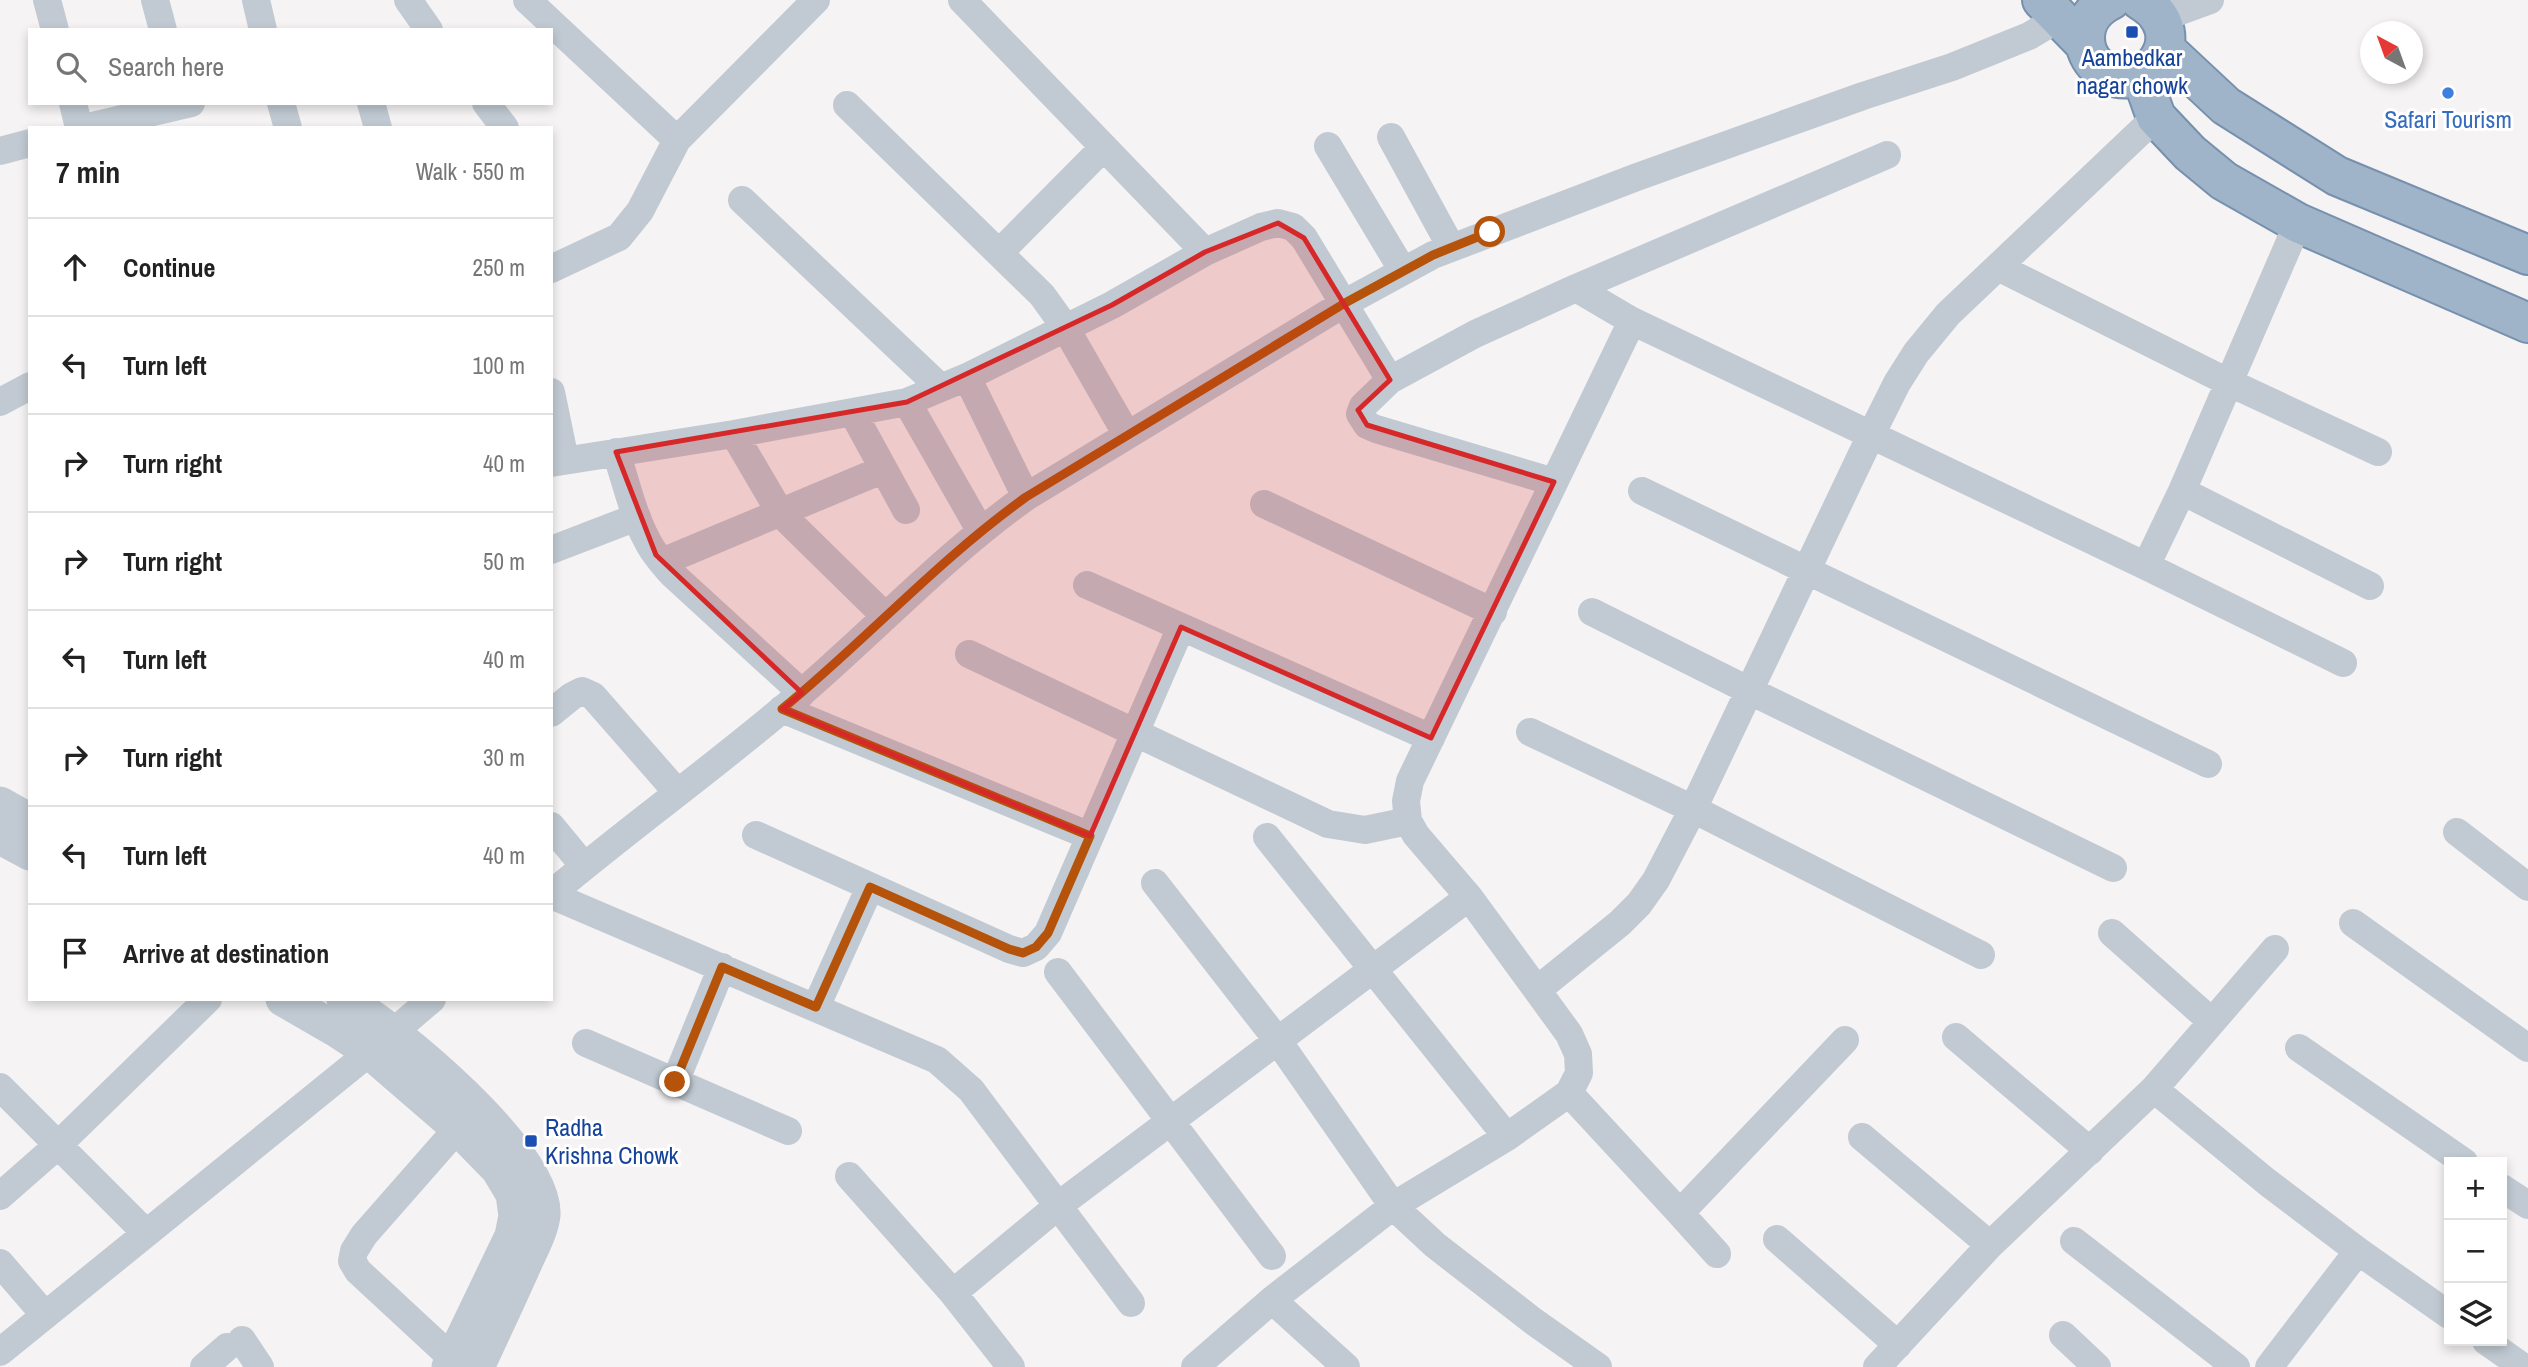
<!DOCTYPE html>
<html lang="en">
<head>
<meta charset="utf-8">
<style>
	body { margin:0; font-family:"Archivo Narrow",sans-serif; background:#f2f2f2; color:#222 }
	.controls { position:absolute; right:21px; bottom:21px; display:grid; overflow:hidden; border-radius:0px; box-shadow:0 4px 10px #0003 }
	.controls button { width:63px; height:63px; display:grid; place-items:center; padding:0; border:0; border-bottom:2px solid #e0e0e0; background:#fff; color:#222; font:35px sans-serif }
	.compass { position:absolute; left:2360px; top:21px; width:63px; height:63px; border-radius:50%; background:#fff; box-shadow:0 4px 10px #0003; rotate:319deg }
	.stop { position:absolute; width:21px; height:21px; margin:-16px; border:5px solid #b45309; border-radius:50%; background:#fff }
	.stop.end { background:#b45309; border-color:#fff; box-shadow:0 2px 7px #0008 }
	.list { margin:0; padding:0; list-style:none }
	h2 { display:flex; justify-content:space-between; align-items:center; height:91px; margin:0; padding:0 28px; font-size:30px }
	h2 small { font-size:23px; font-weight:400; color:#767676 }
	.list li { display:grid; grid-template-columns:46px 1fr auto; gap:21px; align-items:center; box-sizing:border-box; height:98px; padding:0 28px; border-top:2px solid #e0e0e0 }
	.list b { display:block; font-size:26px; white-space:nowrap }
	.list em { font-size:23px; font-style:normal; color:#767676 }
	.icon { flex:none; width:38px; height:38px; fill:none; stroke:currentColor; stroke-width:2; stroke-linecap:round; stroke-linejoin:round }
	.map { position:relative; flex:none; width:2528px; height:1367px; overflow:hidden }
	.search { position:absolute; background:#fff; box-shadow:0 4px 10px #0003; left:28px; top:28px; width:525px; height:77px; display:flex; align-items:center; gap:18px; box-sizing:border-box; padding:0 24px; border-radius:0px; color:#767676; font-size:26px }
	.panel { position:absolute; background:#fff; box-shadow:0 4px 10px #0003; left:28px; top:126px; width:525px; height:875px; border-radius:0px }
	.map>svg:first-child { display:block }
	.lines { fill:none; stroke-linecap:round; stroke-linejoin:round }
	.trunk-casing { stroke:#7690ad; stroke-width:42 }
	.minor { stroke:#c1cad2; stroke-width:28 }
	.tertiary { stroke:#c1cad2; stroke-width:35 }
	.trunk { stroke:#9fb4c9; stroke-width:38 }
	.route { stroke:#b45309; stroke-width:9 }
	.marked { fill:#d62828; fill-opacity:0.2; stroke:#d62828; stroke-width:5; stroke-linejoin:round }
	.transit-dot { fill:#1a4fb4; stroke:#fff; stroke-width:2.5 }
	.shop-dot { fill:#3f7fe0; stroke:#fff; stroke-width:2.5 }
	.labels { text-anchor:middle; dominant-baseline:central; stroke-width:6; stroke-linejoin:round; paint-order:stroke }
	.transit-label { font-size:24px; fill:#164399; stroke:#fff }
	.shop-label { font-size:24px; fill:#366cbe; stroke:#fff }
</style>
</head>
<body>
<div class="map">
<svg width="2528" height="1367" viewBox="0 0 2528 1367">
	<rect width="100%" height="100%" fill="#f5f3f3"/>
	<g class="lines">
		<g class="trunk-casing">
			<path id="trunk" d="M2042,0L2085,44
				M2111,0C2095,8 2085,20 2085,38C2085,49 2090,60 2098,67C2140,106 2200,35 2140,0
				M2165,49L2226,106L2337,176L2528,255
				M2141,75L2156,117L2190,153L2224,181L2298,223L2528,323"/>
		</g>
		<path class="minor" d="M47,0L55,30
			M155,0L163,30
			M256,0L263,30
			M408,0L429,30
			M527,0L677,140
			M962,0L1205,252
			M2161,18L2210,0
			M73,103L79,128
			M281,103L288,128
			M371,103L378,128
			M486,103L505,128
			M847,105L1042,295L1065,327L1127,435
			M84,128L191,103
			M1391,137L1451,247
			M1328,146L1403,271
			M0,151L30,143
			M742,200L941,388
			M999,253L1104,147
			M1998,267L2230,383L2378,452
			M551,269L619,237L640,211L677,140L816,0
			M1576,288L1632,321L2146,566L2343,663
			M967,377L1026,497
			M551,392L565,460
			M0,402L30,386
			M907,402L980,530
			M853,413L906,510
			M734,434L781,514L885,616
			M616,452C626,482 633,515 648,542C654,554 663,564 672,574L802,693
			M551,463L734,434L907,402L967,377L1112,305L1205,252L1261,227L1278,223L1293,227L1304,238L1390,380
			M1554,482L1376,429L1367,425L1360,414L1363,406L1390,380L1475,334L1576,288L1887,155
			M1642,491L2208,764
			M2182,491L2370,586
			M1264,504L1493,612
			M551,550L637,517
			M662,562L882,470
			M2146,566L2182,491L2298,223
			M1087,585L1431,738
			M1592,612L1750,691L2113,868
			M969,654L1328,824L1365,830L1408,821
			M782,709L1090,836
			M551,713L572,696L582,691L593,696L677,792
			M1530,732L1693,809L1981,955
			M551,826L584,866
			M2457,832L2528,887
			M756,835L1009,949L1023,953L1036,947L1048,933L1181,627
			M1267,837L1507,1137
			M1155,883L1278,1041L1393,1206L1435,1245L1533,1321L1598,1367
			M551,894C634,824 723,761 805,690C879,626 946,554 1026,497L1345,303L1433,255L1637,177L1863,96L1952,67L2029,36L2059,18
			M551,895L937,1060L971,1090L1131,1303
			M2353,923L2528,1048
			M2112,933L2211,1021
			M1058,972L1272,1256
			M1537,990L1620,923L1639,904L1656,880L1693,809L1871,435L1897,383L1916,353L1948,314L2156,117
			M816,1007L870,887
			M1956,1037L2090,1151
			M586,1043L788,1131
			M2299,1048L2464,1162
			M675,1082L722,967
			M0,1087L146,1233
			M2154,1089L2267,1182L2358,1251L2449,1315
			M1569,1093L1680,1213L1845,1040
			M1862,1137L1990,1245
			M849,1176L953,1293L1011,1367
			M2502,1188L2528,1205
			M0,1196L57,1146L208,999
			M1680,1213L1717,1254
			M1777,1239L1898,1345
			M2074,1241L2236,1367
			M0,1263L45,1315
			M953,1293L1059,1205L1469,897
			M1272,1300L1346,1367
			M2063,1335L2097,1367
			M242,1340L260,1367
			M2486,1341L2523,1367
			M0,1352L370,1052L432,999
			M453,1359L358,1271L352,1261L354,1251L364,1235L458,1128
			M204,1367L227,1347
			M1195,1367L1272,1300L1393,1206L1507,1137L1569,1093L1579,1073L1578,1054L1569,1034L1469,897L1416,835L1408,821L1406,801L1410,781L1632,321
			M1877,1367L1990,1245L2154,1089L2275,949
			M2269,1367L2358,1251"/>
		<path class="tertiary" d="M0,804L30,821
			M0,837L30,853
			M283,999L335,1029L370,1052L458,1128L498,1169L513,1194L516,1216L512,1236L449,1367
			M344,999C395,1028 547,1154 543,1215C541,1232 531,1249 524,1265C509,1299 493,1333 477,1367"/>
		<use href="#trunk" class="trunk"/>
	</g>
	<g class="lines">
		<path class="route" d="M675,1082L722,967L816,1007L870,887L1009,949L1023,953L1036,947L1048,933L1090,836L782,709C865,641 938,560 1026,497L1345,303L1433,255L1490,232"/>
	</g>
	<path class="marked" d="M1278,223L1304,238L1390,380L1358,410L1367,425L1554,482L1431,738L1181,627L1090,836L782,709L802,693L656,555L616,452L907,402L1112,305L1205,252Z"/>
	<g class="transit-dot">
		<rect x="2125" y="25" width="14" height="14" rx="3.5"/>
		<rect x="524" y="1134" width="14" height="14" rx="3.5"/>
	</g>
	<circle class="shop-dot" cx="2448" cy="93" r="7"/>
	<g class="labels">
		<g class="transit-label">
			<text x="2132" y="57">Aambedkar<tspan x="2132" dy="28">nagar chowk</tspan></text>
			<text x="545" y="1127" text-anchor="start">Radha<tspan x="545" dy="28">Krishna Chowk</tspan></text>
		</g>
		<g class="shop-label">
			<text x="2448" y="119">Safari Tourism</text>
		</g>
	</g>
</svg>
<div class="controls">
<button>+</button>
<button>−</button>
<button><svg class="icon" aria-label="layers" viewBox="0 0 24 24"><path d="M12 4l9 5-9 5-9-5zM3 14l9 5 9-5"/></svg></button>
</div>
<svg class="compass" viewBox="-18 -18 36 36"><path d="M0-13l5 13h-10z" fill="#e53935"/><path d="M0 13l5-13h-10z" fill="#767676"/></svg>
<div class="stop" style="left:1490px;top:232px"></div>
<div class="stop end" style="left:675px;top:1082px"></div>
<div class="search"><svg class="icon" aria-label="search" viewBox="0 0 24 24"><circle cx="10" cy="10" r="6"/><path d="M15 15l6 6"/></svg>Search here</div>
<section class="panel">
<h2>7 min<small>Walk · 550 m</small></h2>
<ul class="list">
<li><svg class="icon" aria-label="ahead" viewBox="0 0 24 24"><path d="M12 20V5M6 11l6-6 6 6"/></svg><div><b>Continue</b></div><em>250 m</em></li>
<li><svg class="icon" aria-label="left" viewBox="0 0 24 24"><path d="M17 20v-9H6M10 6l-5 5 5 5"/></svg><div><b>Turn left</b></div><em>100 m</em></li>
<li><svg class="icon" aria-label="right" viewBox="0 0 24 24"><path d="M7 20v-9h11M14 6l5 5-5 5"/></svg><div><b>Turn right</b></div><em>40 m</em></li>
<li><svg class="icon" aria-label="right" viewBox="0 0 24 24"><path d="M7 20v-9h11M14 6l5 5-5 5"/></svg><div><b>Turn right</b></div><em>50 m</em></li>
<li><svg class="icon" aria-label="left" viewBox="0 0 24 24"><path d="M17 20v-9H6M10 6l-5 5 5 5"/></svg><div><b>Turn left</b></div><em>40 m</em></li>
<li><svg class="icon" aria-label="right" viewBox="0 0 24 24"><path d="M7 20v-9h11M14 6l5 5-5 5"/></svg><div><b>Turn right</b></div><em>30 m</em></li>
<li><svg class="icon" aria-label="left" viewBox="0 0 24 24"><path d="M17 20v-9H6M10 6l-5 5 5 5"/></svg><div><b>Turn left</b></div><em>40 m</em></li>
<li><svg class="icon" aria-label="arrive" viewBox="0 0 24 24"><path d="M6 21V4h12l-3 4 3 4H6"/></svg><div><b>Arrive at destination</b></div></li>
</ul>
</section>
</div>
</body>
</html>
